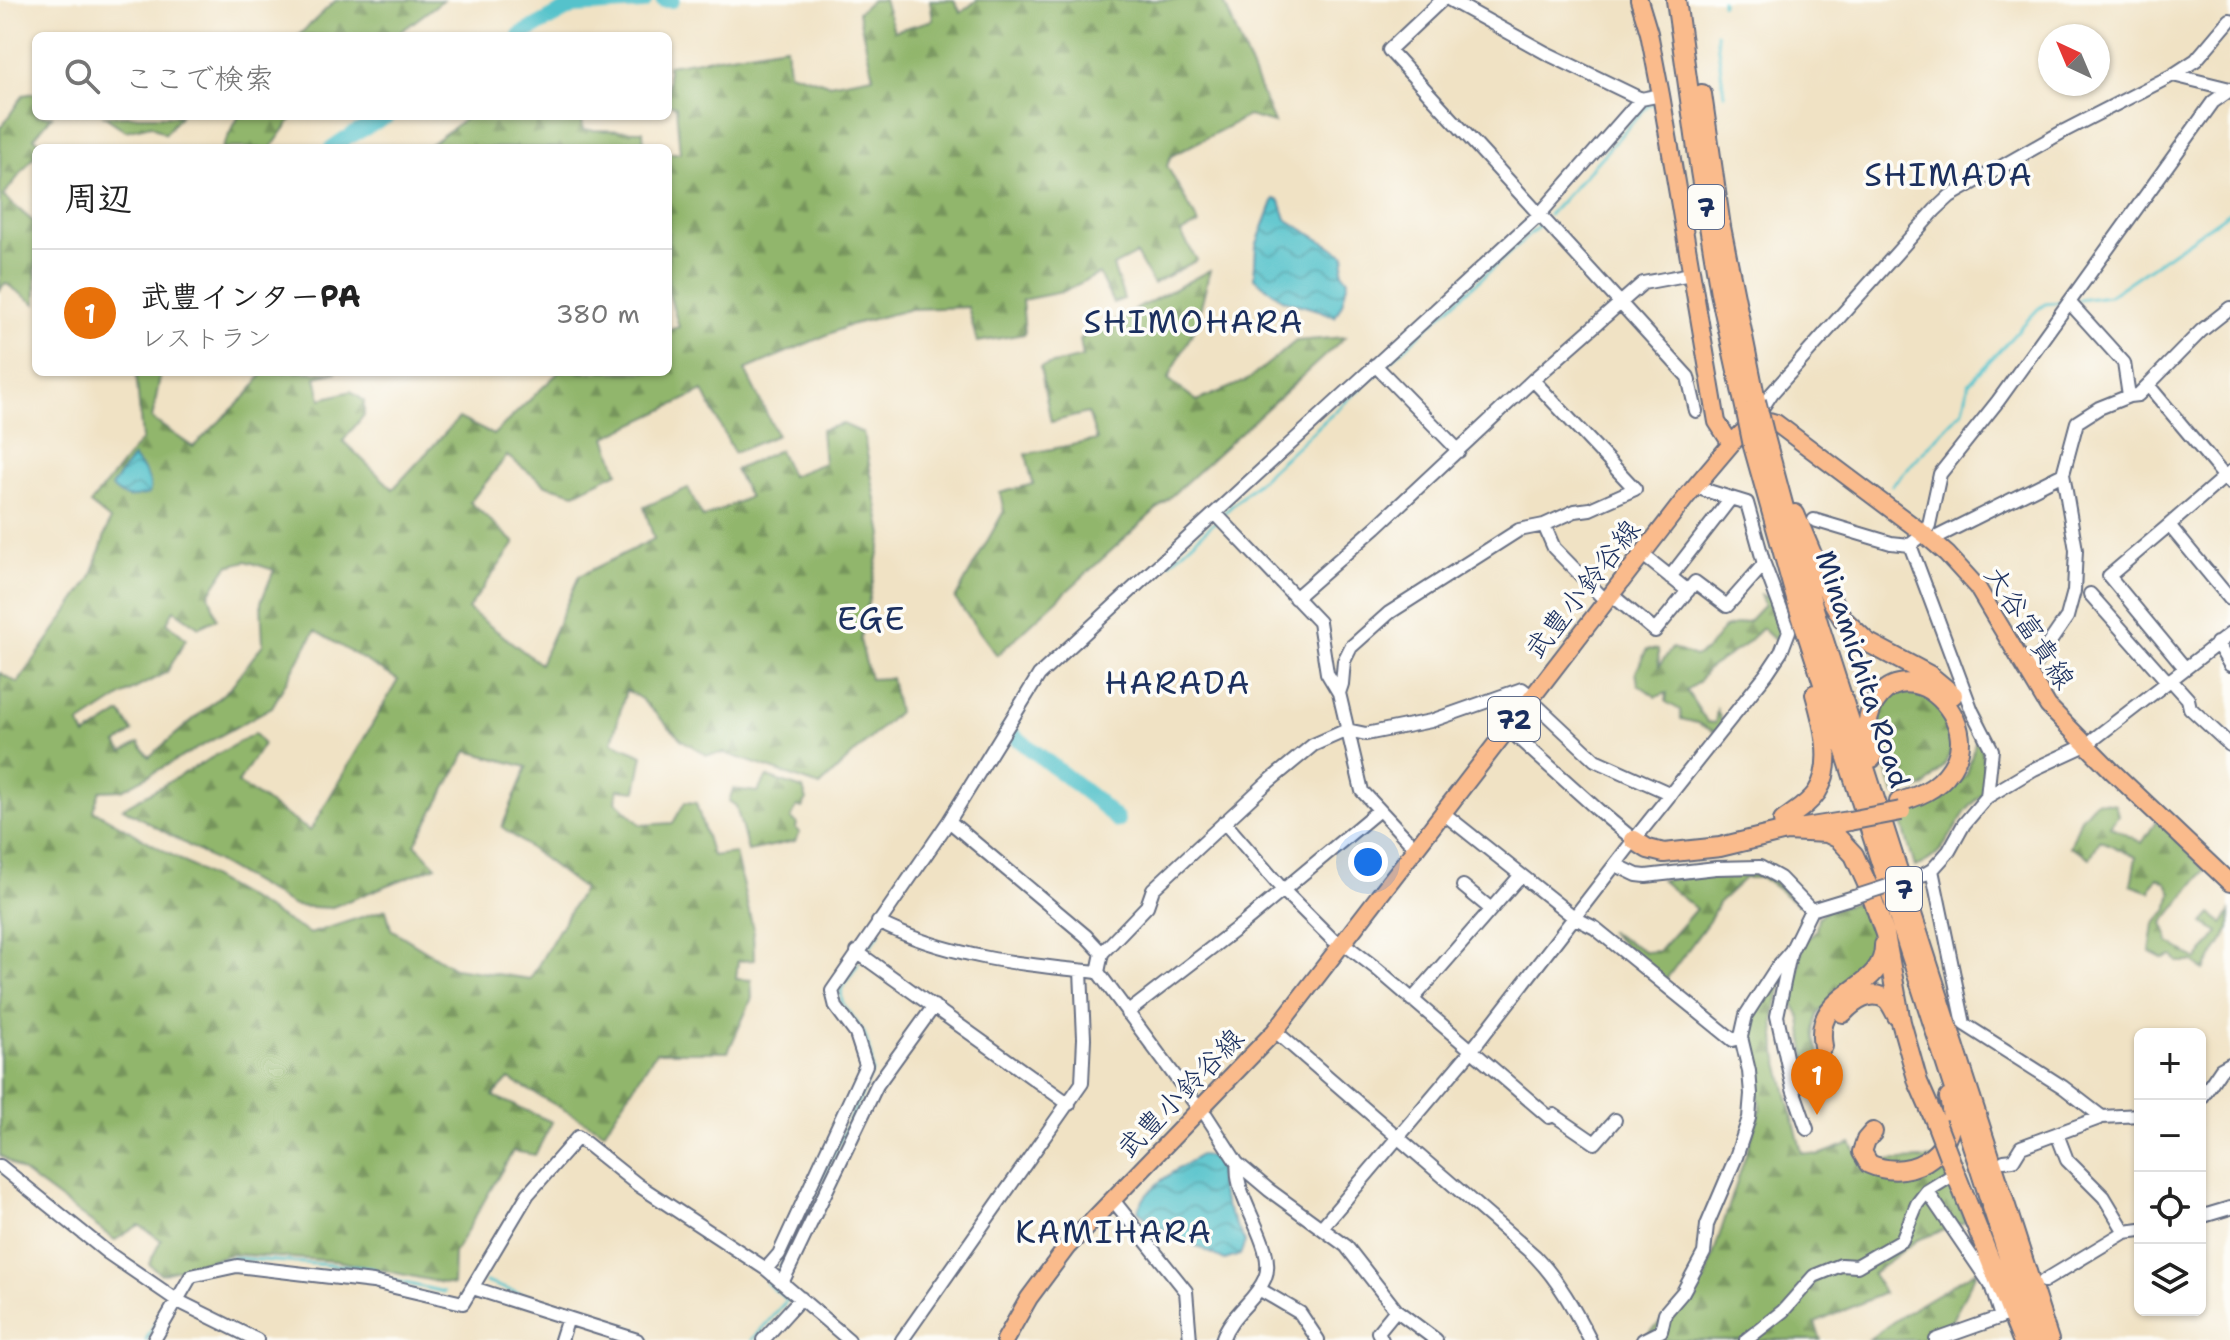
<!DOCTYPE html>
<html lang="ja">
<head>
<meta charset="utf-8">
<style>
	body { margin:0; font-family:"Shantell Sans","Klee One",sans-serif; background:#f6f6f6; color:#222 }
	.controls { position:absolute; right:24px; bottom:24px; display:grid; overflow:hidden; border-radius:12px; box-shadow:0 2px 6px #0004 }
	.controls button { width:72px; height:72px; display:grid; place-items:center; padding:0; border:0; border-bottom:2px solid #e0e0e0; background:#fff; color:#222; font:40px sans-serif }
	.compass { position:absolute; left:2038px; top:24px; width:72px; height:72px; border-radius:50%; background:#fff; box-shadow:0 2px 6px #0004; rotate:316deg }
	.you { position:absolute; left:1368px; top:862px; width:28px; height:28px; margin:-20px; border:6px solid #fff; border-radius:50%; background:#1a73e8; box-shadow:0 0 0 12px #1a73e833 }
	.badge { display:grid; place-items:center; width:52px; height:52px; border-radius:50%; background:#2563eb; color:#fff; font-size:26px; font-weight:700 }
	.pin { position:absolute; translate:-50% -66px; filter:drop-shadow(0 2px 4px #0008) }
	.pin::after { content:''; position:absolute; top:42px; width:28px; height:24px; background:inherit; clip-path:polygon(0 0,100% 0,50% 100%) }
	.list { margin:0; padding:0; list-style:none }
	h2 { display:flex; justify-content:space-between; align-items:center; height:104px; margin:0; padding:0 32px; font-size:34px }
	h2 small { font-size:26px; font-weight:400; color:#767676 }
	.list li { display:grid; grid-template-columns:52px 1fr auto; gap:24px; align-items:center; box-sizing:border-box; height:128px; padding:0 32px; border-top:2px solid #e0e0e0 }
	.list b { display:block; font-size:30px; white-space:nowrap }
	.list p { margin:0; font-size:26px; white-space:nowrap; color:#767676 }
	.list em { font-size:26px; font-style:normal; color:#767676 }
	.icon { flex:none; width:44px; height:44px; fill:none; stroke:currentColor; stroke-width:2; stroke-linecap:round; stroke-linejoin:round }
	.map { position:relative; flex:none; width:2230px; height:1340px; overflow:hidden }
	.search { position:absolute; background:#fff; box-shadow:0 2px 6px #0004; left:32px; top:32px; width:640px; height:88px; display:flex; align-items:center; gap:20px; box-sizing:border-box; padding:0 28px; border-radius:12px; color:#767676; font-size:30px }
	.panel { position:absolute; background:#fff; box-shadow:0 2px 6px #0004; left:32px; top:144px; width:640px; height:232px; border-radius:12px }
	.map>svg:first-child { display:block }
	.forest { fill:url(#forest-firs); stroke:#567265; stroke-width:2; fill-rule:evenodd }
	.water { fill:url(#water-waves); stroke:#387894; stroke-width:2 }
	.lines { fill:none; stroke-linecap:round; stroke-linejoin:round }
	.stream { stroke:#55c2cb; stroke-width:3 }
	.river { stroke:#55c2cb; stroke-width:16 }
	.minor-casing { stroke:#666e82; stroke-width:16 }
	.major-casing { stroke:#666e82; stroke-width:20 }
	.highway-casing { stroke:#666e82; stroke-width:22 }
	.minor { stroke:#fff; stroke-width:12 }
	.major { stroke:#fabb8c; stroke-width:16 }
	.highway { stroke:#fabb8c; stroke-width:18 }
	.minor-bridge-casing { stroke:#666e82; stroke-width:16; stroke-linecap:butt }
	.highway-bridge-casing { stroke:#666e82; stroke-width:22; stroke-linecap:butt }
	.minor-bridge { stroke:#fff; stroke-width:12 }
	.highway-bridge { stroke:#fabb8c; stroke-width:18 }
	.labels { text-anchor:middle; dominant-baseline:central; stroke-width:7; stroke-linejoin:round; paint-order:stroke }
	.shield { fill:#fdfcf7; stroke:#5f6c8c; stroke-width:2 }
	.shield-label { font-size:26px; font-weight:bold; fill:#1b2f5e }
	.street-label { font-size:28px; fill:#1b2f5e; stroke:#fdfcf7 }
	.quarter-label { font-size:32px; letter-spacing:2px; fill:#1b2f5e; stroke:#fdfcf7 }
</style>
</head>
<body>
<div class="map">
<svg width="2230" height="1340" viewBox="0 0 2230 1340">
	<defs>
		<pattern id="forest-firs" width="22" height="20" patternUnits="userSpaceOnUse" patternTransform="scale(2)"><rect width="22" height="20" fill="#91b66c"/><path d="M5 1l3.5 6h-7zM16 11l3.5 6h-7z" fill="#76945c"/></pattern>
		<pattern id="water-waves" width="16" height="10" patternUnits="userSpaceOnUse" patternTransform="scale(2)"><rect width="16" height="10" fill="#55c2cb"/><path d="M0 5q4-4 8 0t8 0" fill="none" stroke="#469ea8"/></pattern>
	</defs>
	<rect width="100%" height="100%" fill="#fdfcf7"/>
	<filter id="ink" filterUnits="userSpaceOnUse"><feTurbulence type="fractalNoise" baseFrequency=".0125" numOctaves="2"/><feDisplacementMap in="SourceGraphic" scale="16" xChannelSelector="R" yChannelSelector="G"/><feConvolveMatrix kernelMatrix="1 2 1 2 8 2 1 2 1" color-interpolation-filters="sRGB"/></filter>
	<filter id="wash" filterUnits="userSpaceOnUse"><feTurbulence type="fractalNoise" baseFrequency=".006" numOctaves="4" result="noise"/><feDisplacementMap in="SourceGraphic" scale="32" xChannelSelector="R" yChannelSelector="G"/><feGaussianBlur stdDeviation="1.8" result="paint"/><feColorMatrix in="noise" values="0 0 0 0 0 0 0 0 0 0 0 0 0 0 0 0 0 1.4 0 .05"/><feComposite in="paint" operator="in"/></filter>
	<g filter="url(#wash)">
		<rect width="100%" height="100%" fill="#f0e2c4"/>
		<path class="forest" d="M336,0H443L395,36H298Z
			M872,0H884L894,31L933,20L930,0H954L961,13L977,0H1223L1274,123L1248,116L1171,156L1167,166L1199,224L1181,233L1197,260L1153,284L1136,254L1113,266L1124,299L1113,303L1099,274L1062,292L1022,300L1025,334L977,342L968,307L911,309L850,325L745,370L777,435L734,453L703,391L606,437L618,472L575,493L546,485L507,456L470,502L515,543L468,609L540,664L579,576L654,539L644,507L688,488L703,518L749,497L735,470L779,450L791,476L824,463L821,430L843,424L863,433L883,535L860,640L870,679L891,678L898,712L820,786L725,753L707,755L682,740L641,699L626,690L612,742L643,755L636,791L618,789L616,801L641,825L673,823L685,802L696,803L712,856L735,853L753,929L754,960L738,961L736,979L751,980L752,998L728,1052H656L604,1132L509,1079L493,1096L552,1122L535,1155L513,1151L454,1253L453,1285L338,1261L231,1254L161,1274L149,1264L161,1240L139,1225L115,1240L0,1155V673L18,683L91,578L110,520L90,504L142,439L136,372H161L152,419L193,447L248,394L264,372H337L316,377L321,399L351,391L364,401V415L343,441L393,489L459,418L493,435L559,372H668V330L679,327L668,291V153H680L676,106L668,104V65L786,46L789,72L829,84L873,76L858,12ZM246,561L274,570L261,602L263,644L230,688L149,757L139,743L123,752L117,744L133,732L121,713L85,736L79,724L125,694L167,672L186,639L167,622L174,610L199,627L217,619L209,594L228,566ZM315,631L398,680L310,831L238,783L263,744L255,733L123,808L294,906L330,908L436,866L415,844L467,751L527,767L502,827L583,889L530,979L454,968L391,929L386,909L310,934L93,810L100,791L122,790L272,707Z
			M36,93V116H52L34,138L43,145L41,148H36V154L3,196L36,224V304L5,283L0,290V127L3,125L23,95Z
			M104,116H180L165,134L151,125L126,131Z
			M239,116H294L271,148H222Z
			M469,116H582L583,130L643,131L644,148H425Z
			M1210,270L1196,326L1168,379L1197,401L1248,380L1296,341L1345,337L997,655L955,599L1004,511L1000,493L1033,484L1026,454L1097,440L1088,413L1051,422L1040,367L1083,357L1080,339Z
			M1760,595L1774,598L1786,631L1780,645L1762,628L1743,646L1709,668L1697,683L1686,690L1707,722L1715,723L1717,710L1722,722L1717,733L1697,723L1681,719L1680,710L1666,702L1667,693L1656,697L1638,684L1636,672L1647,649L1658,650L1659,666L1672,648L1695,657L1708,649L1724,628L1749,621L1764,605Z
			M1914,690L1937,701L1950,721L1954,744L1944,766L1926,786L1894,794L1879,742L1881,712L1892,695Z
			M1968,708C1980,735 1986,760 1985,790C1980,797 1973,803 1967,810C1950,833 1945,856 1915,867L1900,816L1944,799L1967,774L1976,739Z
			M767,777L803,789L807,800L802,808L797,806L791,819L797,823L796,829L800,833L795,841L748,851L736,806L729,801L733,789L757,792Z
			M2096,801L2115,804L2118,815L2110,826L2142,843L2157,820L2205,870L2163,923L2167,932L2168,942L2197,960L2219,932L2203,923L2211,914L2223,923L2230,912V929L2204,970L2193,962H2179L2173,956L2164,959L2150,952L2154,924L2167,911L2172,893L2167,883L2158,878L2152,884L2150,892L2131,885L2136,857L2100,840L2090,858L2070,847L2081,818Z
			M1742,873C1771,872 1780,888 1800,906L1768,882L1760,878H1745L1718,903L1709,921L1664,982L1608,931L1646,952L1659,951L1696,909L1661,880Z
			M1864,901C1871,910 1872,919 1873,930C1881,981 1847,974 1824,1007C1823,1008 1817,1016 1817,1017C1808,1042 1827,1058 1825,1078L1818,1080L1805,1054L1801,1018L1793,1004L1803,943L1816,930L1818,917L1826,910Z
			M1785,967L1774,1017L1776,1051L1802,1153L1819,1155L1851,1143L1861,1162L1941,1158L1966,1222L1917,1240L1872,1274L1884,1293L1815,1323L1821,1340H1642L1705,1280L1761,1108L1746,1039L1749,1015Z
			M1977,1270L1946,1332L1921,1340H1868L1904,1314Z"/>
		<path class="water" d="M1274,199L1280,201L1286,219L1345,255L1342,272L1348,280L1342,304L1335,317L1322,311L1283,300L1254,278L1256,246Z
			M133,457C141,469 154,478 149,494C131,498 125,501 111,487Z
			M1200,1155L1213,1157L1220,1162C1214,1195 1231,1214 1245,1242L1240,1255L1225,1260L1153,1225L1138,1210C1147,1185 1178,1169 1200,1155Z"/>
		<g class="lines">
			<path class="stream" d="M1722,4V0
				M1716,33L1724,94
				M1549,215L1649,104H1655
				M2078,300L2109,296L2230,212
				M1386,365L1540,225
				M1892,485L1963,410L1969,383L2038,309L2045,304L2060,302
				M1223,514L1377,373
				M1170,563L1215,522
				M871,945L880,932
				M780,1268L872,1072L871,1054L864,1033L842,1002L841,990L858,964
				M486,1282L555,1306L563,1304L638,1331L648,1340
				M175,1289L186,1270L233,1258L372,1268L387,1279L444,1292
				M146,1340L166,1303
				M752,1340L787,1300L767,1283L770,1280"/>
			<path class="river" d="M663,0H672
				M520,35L573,6L644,2
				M352,135L387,116
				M332,148L345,139
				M1008,731L1096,800L1117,820"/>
		</g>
	</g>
	<g filter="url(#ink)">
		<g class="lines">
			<g class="minor-casing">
				<path id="minor" d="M1442,0L1389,50L1688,377L1696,411
					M1450,0L1546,53L1641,99L1661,95
					M2173,75L2230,89
					M2069,302L2124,363L2129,396
					M2230,308L2201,331L2148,385L2230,483
					M1375,365L1459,451
					M1757,416L1772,393L1935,210L1950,196L2064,131L2173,75L2196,60L2230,20
					M2230,472L2169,525L2230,599
					M1215,513L1319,622L1327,673L1339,693L1362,791L1415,848
					M1814,520L1891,543L1910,545L1972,711L1992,750L1987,797
					M1544,525L1554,548L1600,595
					M2169,525L2109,576L2185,668
					M1931,540L2063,474
					M1910,545L1924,534L1929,525L1940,474L1998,401L2213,102L2230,90
					M1643,555L1688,591
					M1670,577L1731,498
					M2090,594L2167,681
					M1612,595L1655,631L1695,582L1727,606L1764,564
					M1295,598L1376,527L1533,380L1643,283L1691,274
					M2217,643L2230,665
					M2028,674L2067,617L2074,591L2076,550L2063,474L2077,422L2099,408L2129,396L2138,395L2148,385
					M2170,679L2188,699L2190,708L2230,745
					M1339,693L1342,684L1344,661L1351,647L1389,613L1519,530L1544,525L1575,511L1590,509L1635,489L1533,380
					M1530,699L1595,760L1671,794
					M1507,728L1598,810L1634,840
					M1442,812L1575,918L1595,928L1733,1040L1741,1037
					M949,821L1086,936L1102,953
					M1224,822L1283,890L1332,939L1343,943L1377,969L1549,1117L1554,1115L1595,1143L1615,1120
					M1616,865L1637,875L1646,876L1716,868L1760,867L1780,878L1811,910
					M1932,870L1964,1024L2063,1087L2102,1117
					M1925,874L1932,870L1949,851L1964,824L1987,797L2034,769L2086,745L2230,634
					M1463,886L1491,909
					M878,922C946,957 1023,965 1098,972L1200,1110L1206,1115L1237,1163L1269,1190L1346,1246L1396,1310L1436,1340
					M857,952L1069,1104
					M1790,954L1777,1016L1793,1089L1807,1129
					M1098,972L1102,953L1147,906L1153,889L1267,783L1313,745L1347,730L1366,734L1431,721L1522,689L1532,697
					M1412,1000L1521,875
					M1127,1013L1245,922L1379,810
					M1275,1031L1535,1256C1559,1281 1574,1309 1590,1340
					M2200,1100L2221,1069L2230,1064
					M2057,1134L2067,1160L2104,1197L2125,1232
					M2004,1161L2013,1160L2021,1147L2102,1117L2140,1115
					M0,1166L108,1253L178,1301L257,1340
					M1927,1191L1991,1285L2001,1317L1936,1340
					M1113,1200L1186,1291L1190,1340
					M2200,1217L2230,1208
					M1322,1227L1471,1051L1634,840L1767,673L1781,652L1789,631L1764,564L1747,503L1695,487
					M766,1269L779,1254L866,1065L856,1034L836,1007L832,991L949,821L1039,675L1539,215L1641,99
					M783,1281L877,1085L934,1006
					M2044,1281L2125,1232L2140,1230
					M473,1288L637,1340
					M1259,1289L1300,1313L1318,1340
					M154,1340L191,1276L237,1266L373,1282L463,1303L528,1194L578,1137L638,1185L766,1269L849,1340
					M561,1340L568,1318
					M763,1340L801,1298
					M902,1340L1082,1083L1084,1038L1081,971
					M1222,1340C1231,1313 1255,1302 1265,1278C1276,1252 1244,1210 1239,1182C1237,1176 1238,1169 1237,1163
					M1382,1340L1378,1332L1396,1310
					M1643,1340L1661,1331L1665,1313L1683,1292L1704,1253L1707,1225L1736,1157L1749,1118L1751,1094L1749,1071L1741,1037L1746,1015L1777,967L1791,951L1811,910L1854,897
					M1746,1340L1783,1311L1814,1276L1841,1265L1857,1266L1902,1240L1917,1204L1927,1191L1948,1178"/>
			</g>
			<g class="major-casing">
				<path id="major" d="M1731,444C1745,430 1756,415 1776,423L1924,534L1947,554L1977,587L2048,706L2112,771L2230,883
					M1005,1340L1029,1298L1067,1247L1275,1031L1687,496L1731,444L1717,422L1661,95L1649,33L1639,0"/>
			</g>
			<g class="highway-casing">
				<path id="highway" d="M1676,0L1700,171L1720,293L1746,412
					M1702,94L1721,227L1756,401
					M1765,437L1790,530L1819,625L2049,1340
					M1753,446L1798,606L2035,1340
					M1795,514L1831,599L1843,619L1867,642L1929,675L1953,695
					M1872,758C1869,749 1866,738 1867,728C1869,703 1886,679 1914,684C1945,690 1970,731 1956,760C1944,785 1924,795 1899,802
					M1783,821C1795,812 1809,804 1817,792C1835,765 1823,722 1815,694
					M1786,831L1827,833L1839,839L1854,855L1868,886L1885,934L1901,1022L1918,1082L1936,1123
					M1634,840L1648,849L1664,853L1720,847L1786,831L1849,821
					M1843,1013C1853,1002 1871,989 1886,999C1891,1003 1894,1011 1897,1016
					M1823,1046C1812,989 1885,993 1884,945
					M1873,1132L1866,1140L1862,1152L1869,1164C1915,1184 1963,1148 1949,1098
					M1949,1157L2022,1340"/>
			</g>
			<use href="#minor" class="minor"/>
			<use href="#major" class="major"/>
			<use href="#highway" class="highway"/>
			<g class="minor-bridge-casing">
				<path id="minor-bridge" d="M1854,897L1925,874"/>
			</g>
			<g class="highway-bridge-casing">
				<path id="highway-bridge" d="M1756,401L1765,437
					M1746,412L1753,446
					M1849,821L1901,811
					M1936,1123L1949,1157"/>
			</g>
			<use href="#minor-bridge" class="minor-bridge"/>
			<use href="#highway-bridge" class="highway-bridge"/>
		</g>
	</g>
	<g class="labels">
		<g class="shield">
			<rect x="1688" y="185" width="36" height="44" rx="6"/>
			<rect x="1488" y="697" width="52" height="44" rx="6"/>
			<rect x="1886" y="867" width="36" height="44" rx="6"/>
		</g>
		<g class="shield-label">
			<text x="1706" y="207">7</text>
			<text x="1514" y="719">72</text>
			<text x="1904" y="889">7</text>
		</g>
		<g class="street-label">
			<text transform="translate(1582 589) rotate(-52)">武豊小鈴谷線</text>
			<text transform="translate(2030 627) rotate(57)">大谷富貴線</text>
			<text transform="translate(1863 669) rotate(72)">Minamichita Road</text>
			<text transform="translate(1180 1093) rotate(-46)">武豊小鈴谷線</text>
		</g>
		<g class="quarter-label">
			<text x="1949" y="174">SHIMADA</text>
			<text x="1194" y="321">SHIMOHARA</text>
			<text x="872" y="618">EGE</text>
			<text x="1178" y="682">HARADA</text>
			<text x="1114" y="1231">KAMIHARA</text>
		</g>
	</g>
</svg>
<div class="controls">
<button>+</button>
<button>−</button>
<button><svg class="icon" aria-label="locate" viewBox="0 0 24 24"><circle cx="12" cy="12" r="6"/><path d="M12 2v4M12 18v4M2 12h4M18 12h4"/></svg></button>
<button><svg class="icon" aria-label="layers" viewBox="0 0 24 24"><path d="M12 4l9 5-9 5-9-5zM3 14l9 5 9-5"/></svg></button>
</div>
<svg class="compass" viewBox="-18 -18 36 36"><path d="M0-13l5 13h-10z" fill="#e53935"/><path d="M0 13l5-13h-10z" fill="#767676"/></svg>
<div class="you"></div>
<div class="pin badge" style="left:1817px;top:1115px;background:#e8710a">1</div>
<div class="search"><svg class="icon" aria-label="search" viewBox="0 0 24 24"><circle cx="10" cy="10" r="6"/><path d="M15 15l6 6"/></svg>ここで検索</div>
<section class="panel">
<h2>周辺<small></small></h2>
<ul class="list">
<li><span class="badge" style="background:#e8710a">1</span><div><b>武豊インターPA</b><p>レストラン</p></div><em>380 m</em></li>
</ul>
</section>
</div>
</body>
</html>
